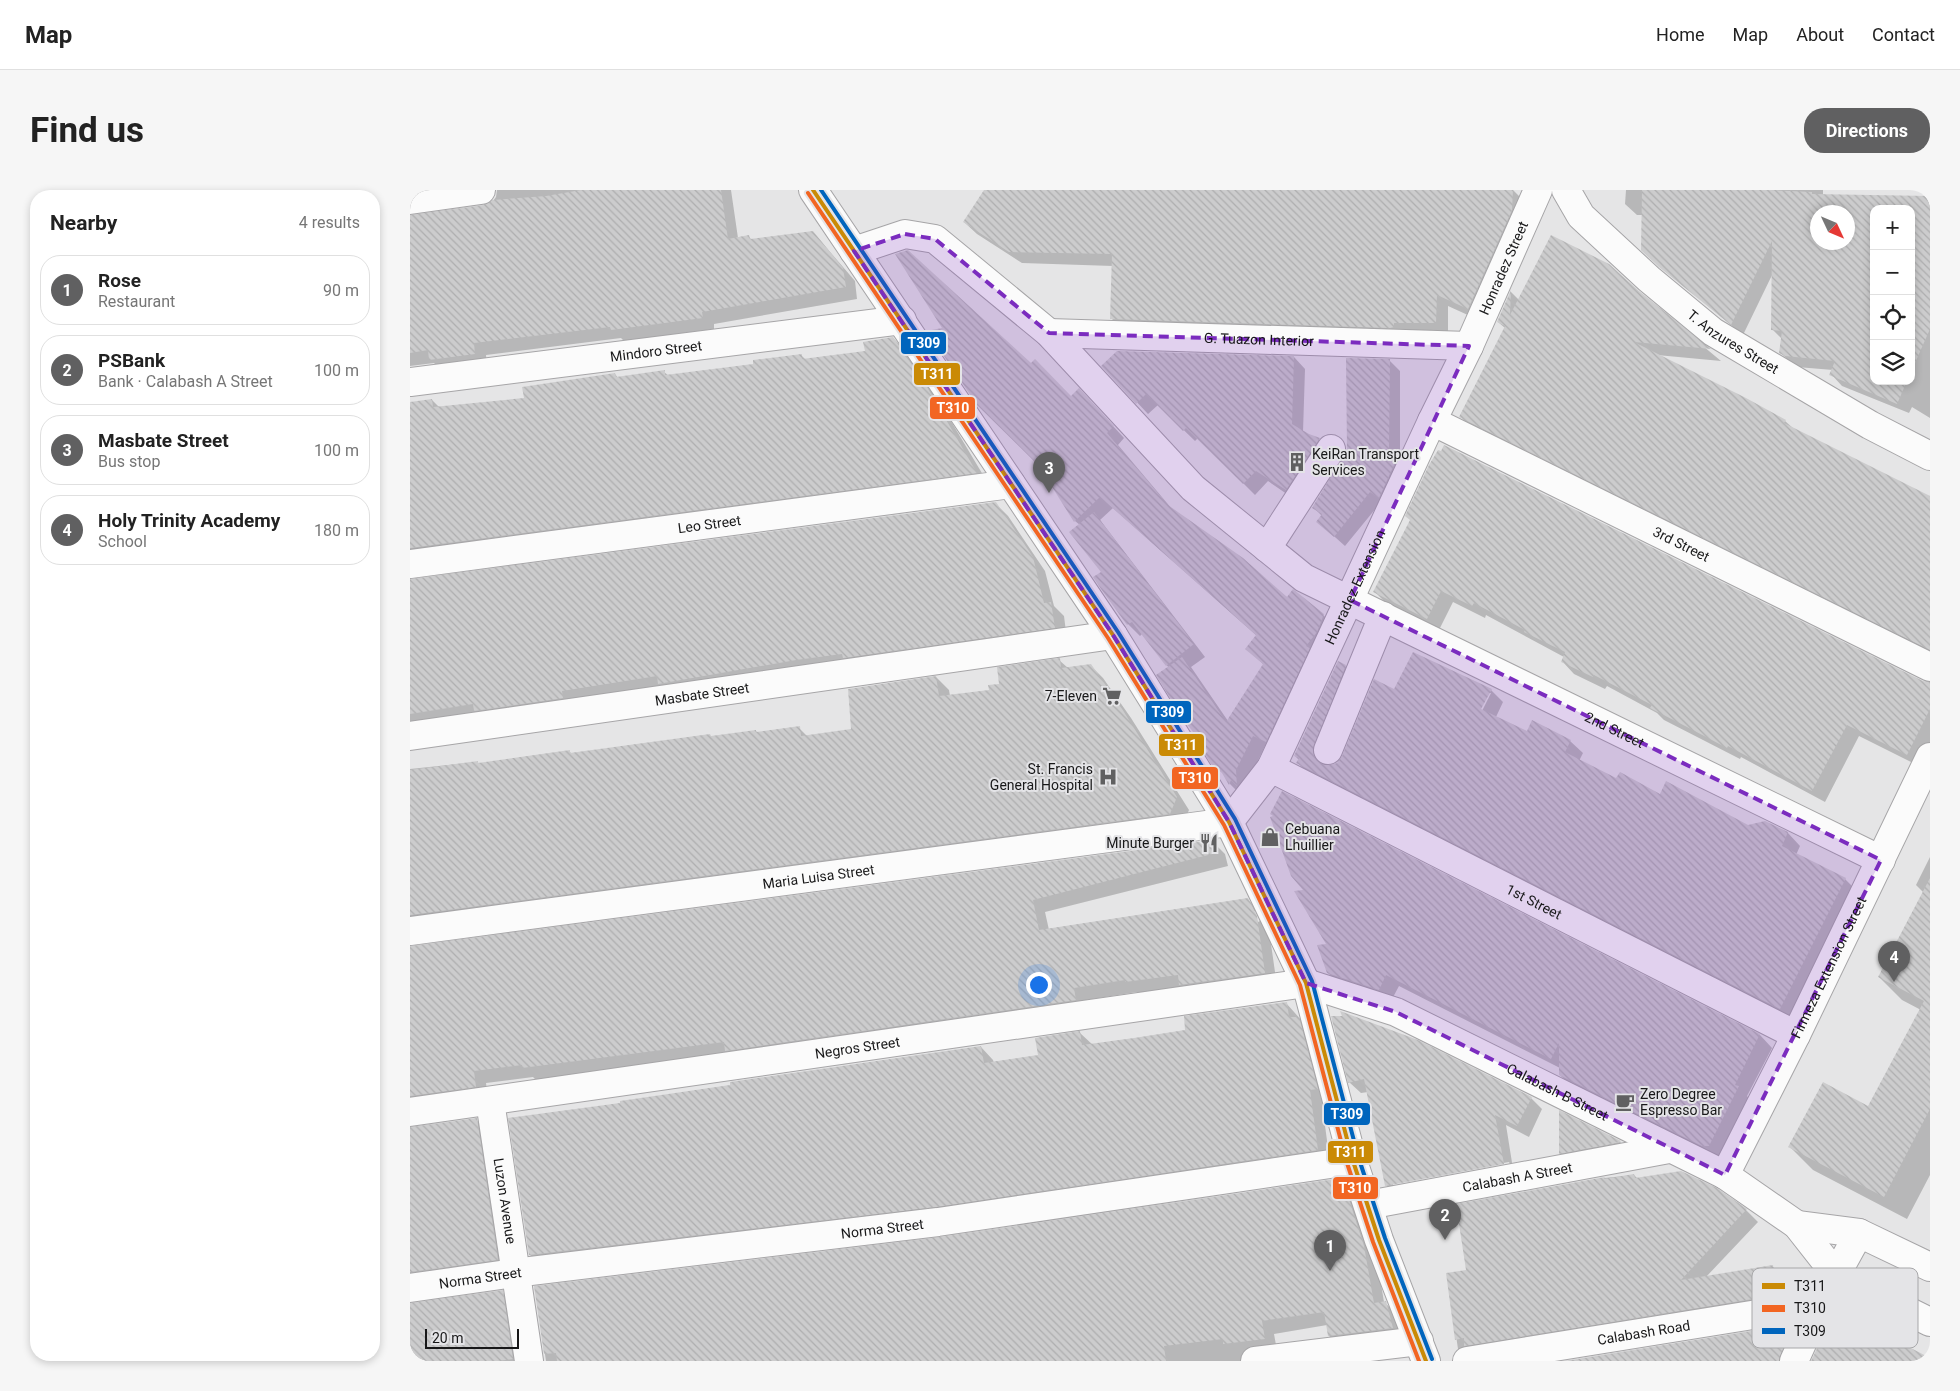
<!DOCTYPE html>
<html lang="en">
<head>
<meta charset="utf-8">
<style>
	body { margin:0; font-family:Roboto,sans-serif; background:#f6f6f6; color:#222 }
	.controls { position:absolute; right:15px; top:15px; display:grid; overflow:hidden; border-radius:10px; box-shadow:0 2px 8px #0003 }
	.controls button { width:45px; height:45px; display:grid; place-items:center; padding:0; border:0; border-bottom:1px solid #e0e0e0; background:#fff; color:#222; font:25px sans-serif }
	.compass { position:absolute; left:1400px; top:15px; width:45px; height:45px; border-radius:50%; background:#fff; box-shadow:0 2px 8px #0003; rotate:134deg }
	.scale { position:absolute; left:15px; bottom:12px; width:94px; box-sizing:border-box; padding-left:5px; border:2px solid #181819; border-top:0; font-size:14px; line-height:18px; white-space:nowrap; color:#181819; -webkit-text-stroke:4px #e4e4e7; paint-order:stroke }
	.you { position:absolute; left:628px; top:794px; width:18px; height:18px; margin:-12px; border:4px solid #fff; border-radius:50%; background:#1a73e8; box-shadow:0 0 0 8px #1a73e833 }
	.badge { display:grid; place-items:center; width:32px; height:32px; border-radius:50%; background:#606061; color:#fff; font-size:16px; font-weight:700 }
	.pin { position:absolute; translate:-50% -41px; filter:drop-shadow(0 1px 2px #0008) }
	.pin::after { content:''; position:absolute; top:26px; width:18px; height:15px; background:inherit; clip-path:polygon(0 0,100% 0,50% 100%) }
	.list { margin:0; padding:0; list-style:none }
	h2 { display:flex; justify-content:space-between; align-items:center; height:65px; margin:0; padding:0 20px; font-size:21px }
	h2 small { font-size:16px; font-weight:400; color:#767676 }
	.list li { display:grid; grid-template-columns:32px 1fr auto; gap:15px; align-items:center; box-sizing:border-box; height:70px; margin:0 10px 10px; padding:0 10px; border:1px solid #e0e0e0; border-radius:20px }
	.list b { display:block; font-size:19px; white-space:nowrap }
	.list p { margin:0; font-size:16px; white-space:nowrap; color:#767676 }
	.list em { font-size:16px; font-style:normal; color:#767676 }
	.icon { flex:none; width:28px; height:28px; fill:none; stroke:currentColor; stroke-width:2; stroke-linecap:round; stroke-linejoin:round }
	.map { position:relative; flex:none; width:1520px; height:1171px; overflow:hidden; border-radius:20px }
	header { display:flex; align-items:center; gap:30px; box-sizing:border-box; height:70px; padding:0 25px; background:#fff; border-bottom:1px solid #e0e0e0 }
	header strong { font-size:24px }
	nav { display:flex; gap:28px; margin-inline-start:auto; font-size:18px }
	.intro { display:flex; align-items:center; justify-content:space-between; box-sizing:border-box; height:120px; padding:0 30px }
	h1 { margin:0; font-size:35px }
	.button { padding:12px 22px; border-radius:20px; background:#606061; color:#fff; font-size:18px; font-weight:700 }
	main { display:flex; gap:30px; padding:0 30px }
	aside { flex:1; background:#fff; border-radius:20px; box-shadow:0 2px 8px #0003 }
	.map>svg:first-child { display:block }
	.shadow { fill:#0003; fill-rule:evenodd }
	.building { fill:url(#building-back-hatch); fill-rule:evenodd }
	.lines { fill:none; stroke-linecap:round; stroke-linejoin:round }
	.minor-casing { stroke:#a6a5a7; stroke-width:30 }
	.minor { stroke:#fbfbfb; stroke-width:28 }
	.bus-1-casing { stroke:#e4e4e7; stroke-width:8 }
	.bus-2-casing { stroke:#e4e4e7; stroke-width:8 }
	.bus-3-casing { stroke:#e4e4e7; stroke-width:8 }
	.bus-1 { stroke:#ca8a05; stroke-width:4 }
	.bus-2 { stroke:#f26522; stroke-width:4 }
	.bus-3 { stroke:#0065bd; stroke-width:4 }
	.marked { fill:#7b2cbf; fill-opacity:0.2; stroke:#7b2cbf; stroke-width:4; stroke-dasharray:10 6; stroke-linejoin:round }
	.labels { text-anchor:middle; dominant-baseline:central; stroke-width:4; stroke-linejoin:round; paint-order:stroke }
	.street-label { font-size:14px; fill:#181819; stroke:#e4e4e7 }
	.poi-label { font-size:14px; fill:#181819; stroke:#e4e4e7; text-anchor:start }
	.key { fill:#e4e4e7; stroke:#a7a7a9; stroke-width:1 }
	.key-label { font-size:14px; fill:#181819 }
	.line-badge { stroke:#e4e4e7; stroke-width:2 }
	.badge-label { font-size:14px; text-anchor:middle; font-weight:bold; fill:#fff }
</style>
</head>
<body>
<header>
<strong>Map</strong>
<nav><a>Home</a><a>Map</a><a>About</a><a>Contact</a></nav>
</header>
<div class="intro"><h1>Find us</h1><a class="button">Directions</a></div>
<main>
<aside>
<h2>Nearby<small>4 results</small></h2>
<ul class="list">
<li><span class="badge">1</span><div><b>Rose</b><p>Restaurant</p></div><em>90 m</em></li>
<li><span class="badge">2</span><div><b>PSBank</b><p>Bank · Calabash A Street</p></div><em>100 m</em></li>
<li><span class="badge">3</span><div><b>Masbate Street</b><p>Bus stop</p></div><em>100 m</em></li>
<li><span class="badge">4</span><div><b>Holy Trinity Academy</b><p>School</p></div><em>180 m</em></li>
</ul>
</aside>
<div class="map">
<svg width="1520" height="1171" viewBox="0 0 1520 1171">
	<defs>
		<pattern id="building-back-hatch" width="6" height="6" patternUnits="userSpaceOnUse" patternTransform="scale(1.25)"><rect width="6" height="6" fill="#cccccd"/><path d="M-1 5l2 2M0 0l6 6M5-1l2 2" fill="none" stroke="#aeaeaf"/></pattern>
	</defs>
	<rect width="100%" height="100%" fill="#e5e5e6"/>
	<path class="shadow" d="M87,0H321L328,48L339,47L342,50L403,42L445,91L447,109L304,134V139L214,151L211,148L76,165L77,176L33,182L24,173L0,176V26L74,17L81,14L86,7Z
		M575,0H1103L1114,11L1071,131L1038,116V145L714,141L702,129L703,76L612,73L567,44L554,32Z
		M1216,0H1413V5L1520,7V228L1502,217L1499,223L1432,196L1421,184L1423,180L1387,177L1382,174L1370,162L1372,149L1363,140V83L1333,145L1244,71L1233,25H1227L1215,14ZM1464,19H1501V191H1464ZM1408,22H1438V52H1408Z
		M1101,102L1109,110L1228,102L1311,171L1247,165L1375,231L1384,239L1520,307V465L1062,239L1050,226L1095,138L1088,132Z
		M483,148L496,161L529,211L579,295L0,378V213L22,210L30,218L115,209L205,184L208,188L254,182L259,186L345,175L391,165L396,170L457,162Z
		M884,167L895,179L893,242L909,250L921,261L887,311L858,291L845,305L788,248L785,251L748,215L738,224L693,176Z
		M979,170L990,181V269L971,312L935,356L907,331L912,326L903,317L938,261Z
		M621,175L661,208L680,211L714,248L708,255L762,319L878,408L913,425L925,436L867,563L855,556L831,605L820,594L799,560L759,478L732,444L730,446L718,434L670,335L665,331ZM703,318L847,446L837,459L854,475L818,531L781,477L795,467L690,330Z
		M585,313L598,326L635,381L644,416L654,426L657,450L0,539V390Z
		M1001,330L1520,494V555L1509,576L1449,546L1415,612L1331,567L1330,569L1293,550L1254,530L1247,523L1197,496L1195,499L1164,484L1152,471L1154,467L1076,425L1075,428L1043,412L1029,440L977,414L965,402Z
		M649,470L658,478L680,475L693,488L721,528L779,620L772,636L0,745V579L67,572L70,574L159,561L162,564L346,541L348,543L389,538L398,547L442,541L526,487L539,500L540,506L580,501Z
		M935,476L948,489L916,568L915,576L921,577L928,574L985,501L1081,500L1093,512L1086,527L1117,542L1160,551L1173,563L1169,571L1207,590L1338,637L1355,632L1378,643L1390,656L1386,665L1435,689L1448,702L1383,831L900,586L888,573L889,570L885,566ZM1078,503H1081L1070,525L1068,524Z
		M872,603L1350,845L1362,858L1337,906L1340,910L1311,968L1162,897L1150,885V878L989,796L981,811L930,795L918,783V755L865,627Z
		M802,651L815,664L818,676L635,722L639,740L838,710L851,722L859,740L867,796L729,804L727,802L676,810L678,823L126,890L123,887L76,893L78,909L0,926V757ZM843,721H846L850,731L848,732Z
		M1520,667V985L1497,1029L1403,980L1380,957L1459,918L1511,820L1492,810L1469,787L1514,703L1506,695Z
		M876,813L901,841L920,911L912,913L920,973L133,1078L120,1065L100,929L212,914L571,857L583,870L584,873L629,866L670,843L683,855L776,841Z
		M934,827L1121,908L1132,919L1119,947L1096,935L1104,985L988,1007L976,995L958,902L951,903L939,892ZM1099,972L1100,974L983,996V993Z
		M66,930L79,942L100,1082L0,1102V938Z
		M1210,952L1215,956L1155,969L1150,963Z
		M1224,985L1228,989L1306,1000L1336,1020L1348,1032L1296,1087L1362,1076L1374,1088L1378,1117L1059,1171L1048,1159L1037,1084L1057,1081L1194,988Z
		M932,989L944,1002L967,1070L974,1112L988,1125L995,1151L932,1158L919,1146L917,1135L864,1144L868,1166L848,1171H136L125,1097L530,1049Z
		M92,1102L105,1114L113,1171H0V1114Z
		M1383,1135L1396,1148L1387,1171H1163Z"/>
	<path class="building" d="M171,0H311L318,49L339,45L340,49L403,41L433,78L436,97L292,122L293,128L201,140L200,137L64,153L65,164L19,170L18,160L0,163V25L73,15L82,10L136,6Z
		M574,0H1103L1102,20L1058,119L1027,105L1026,133H984V137L980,138L700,129L702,64L599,62L553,32Z
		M1232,0H1359L1402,2V4L1520,6V139L1501,182V19H1464V191H1497L1487,214L1419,185L1425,171L1375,166L1369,163L1372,141L1361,140L1362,51L1321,135L1249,77L1231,60ZM1408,22H1438V52H1408Z
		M1141,45L1199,74L1229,101L1301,159L1224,152L1336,208L1376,230L1374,233L1520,306V460L1049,227L1095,136L1087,132L1101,100L1100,125Z
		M498,60L621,173L625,169L661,206L669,198L704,236L697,243L758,315L833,368L877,407L883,399L914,424L907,442L896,456L900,458L856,552L843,546L826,580L827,596L821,590L819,595L812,583L801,574L795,564L798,561L773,529L746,485L772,467L816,532L853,474L835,459L846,445L690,307L664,332L629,276L567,215L517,141L532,138L485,64Z
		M483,147L517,197L567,283L0,358V212L22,209L23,217L114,208L112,197L205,183L206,187L255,180V185L343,174V170L392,164V169L455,161L453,152Z
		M707,161L884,166L882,234L899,244L910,248L876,300L846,281L833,294L776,238L773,241L736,204L726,214L691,176Z
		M936,168L980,169L979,263L988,266L969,308L960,302L924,347L906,332L912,324L902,318L937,260Z
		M1034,255L1513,491L1520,492V519L1497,565L1437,535L1402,601L1318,556L1317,558L1279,538L1240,518L1242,515L1184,485L1183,487L1151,472L1155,462L1114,442L1115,440L1064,413L1062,416L1031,401L1017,429L963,402L1000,330L995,326L1019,275L1028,260L1031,261Z
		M586,312L623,367L634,413L641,412L645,438L433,468L432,464L386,470L248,494L247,486L152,501L153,508L64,521L63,514L0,524V389Z
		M684,322L784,454L756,476L722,432L717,435L691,399L683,387L691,382L659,342Z
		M1003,462L1082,499L1071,519L1117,541L1122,530L1161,550L1155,562L1206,588L1210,582L1250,604L1256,591L1338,635L1355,631L1378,642L1372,656L1436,688L1370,819L886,573L889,568L884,566L928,471L936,475L903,562L906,570L912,574L920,575L927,573L932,566L964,489L984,499Z
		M650,468L651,478L681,474L709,514L767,607L760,624L0,725V580L68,571V573L160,560V563L300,544L301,546L346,540V542L390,536L391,546L441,539L438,499L526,486L529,506L579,500L578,495L589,494L587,477Z
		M872,601L1350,844L1325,895L1329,896L1299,956H1292L1149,885V853L1141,869L976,785L969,800L917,783L907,755L916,754L884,701L893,700L881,686L860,627L863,626L860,624Z
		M803,650L806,663L623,710L629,740L838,708L847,726L855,783L769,795L768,785L715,792V790L664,798L666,810L315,861L314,852L112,878V875L64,881L66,897L0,906V756Z
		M1520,688V919L1474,1007L1378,957L1413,892L1458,916L1514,811L1468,787Z
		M877,812L879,827H889L908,899L900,900L908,960L526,1017L119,1065L98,928L210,913V911L320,895V892L571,856L574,873L628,865L625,848L670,841L672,855L724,848L775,840L774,826Z
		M930,821L1008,850L1122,907L1107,936L1085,925L1094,974L975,996L954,889L938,893L921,826H932Z
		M1149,920L1211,951L1210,952L1149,964Z
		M67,928L88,1070L0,1082V937Z
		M1271,981L1307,998L1337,1019L1271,1090L1363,1075L1367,1105L1054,1156V1148L1045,1150L1036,1083L1056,1080L1046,1014L1195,987L1194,989L1224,984L1225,988Z
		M932,988L954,1056L964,1113L976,1111L983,1138L918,1146L914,1122L852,1131L855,1149L813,1154V1149L754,1156L756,1171H147L146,1163L134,1164L124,1096L530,1047Z
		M93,1100L103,1169L87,1171H0V1113Z
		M1430,1121L1520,1168V1171H1401L1424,1122Z
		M1384,1134L1369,1171H1155Z"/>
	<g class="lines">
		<g class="minor-casing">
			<g id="minor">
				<path d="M403,0L703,445L819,632L896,793L942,968L969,1050L1016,1171"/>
				<path id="s1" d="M1156,0L1171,26L1239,89L1303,142L1460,235L1520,266"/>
				<path d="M0,10L71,0"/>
				<path id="s2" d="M444,61L495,44L525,49L639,143L783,298L894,388L1471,670"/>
				<path id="s3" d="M639,143L1059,156"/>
				<path id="s4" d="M0,192L492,130"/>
				<path id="s5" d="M1022,231L1520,477"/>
				<path d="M857,358L921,259"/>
				<path id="s6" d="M0,374L601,294"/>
				<path id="s7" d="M0,546L703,445"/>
				<path d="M918,560L973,426"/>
				<path id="s8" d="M861,578L1386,845"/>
				<path id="s9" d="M0,741L819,632L861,578L1022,231L1059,156L1128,0"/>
				<path id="s10" d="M80,911L119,1171"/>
				<path id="s11" d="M0,922L896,793L986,822L1315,985L1387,1035L1427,1086L1520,1132"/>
				<path id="s12" d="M1315,985L1386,845L1520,567"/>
				<path id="s13" d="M958,1015L1259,959"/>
				<path d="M1387,1035L1449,1043L1520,1077"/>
				<path id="s14" d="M0,1098L104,1083L528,1032L927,973L942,968"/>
				<path d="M845,1171L1009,1151"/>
				<path id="s15" d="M1057,1171L1410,1114"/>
				<path d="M1384,1171L1410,1114L1449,1043"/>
			</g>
		</g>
		<use href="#minor" class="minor"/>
		<g class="bus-1-casing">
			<path id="bus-1" d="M403,0L703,445L819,632L896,793L942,968L969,1050L1016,1171"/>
		</g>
		<g class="bus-2-casing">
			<path id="bus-2" d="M398,3L698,448L814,635L890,795L936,970L963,1052L1009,1171"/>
		</g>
		<g class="bus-3-casing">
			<path id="bus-3" d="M411,0L708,442L825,629L902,791L948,966L975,1048L1022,1169"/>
		</g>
		<use href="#bus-1" class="bus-1"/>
		<use href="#bus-2" class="bus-2"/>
		<use href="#bus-3" class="bus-3"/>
	</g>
	<path class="marked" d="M495,44L525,49L639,143L1059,156L940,410L1471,670L1315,985L986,822L896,793L819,632L703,445L444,61Z"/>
	<defs>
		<g id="building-bare" transform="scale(1.5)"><path d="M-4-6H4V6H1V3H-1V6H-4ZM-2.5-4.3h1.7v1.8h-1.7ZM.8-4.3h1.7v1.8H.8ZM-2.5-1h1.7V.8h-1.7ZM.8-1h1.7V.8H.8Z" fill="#606061" stroke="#e4e4e7" stroke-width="2.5" paint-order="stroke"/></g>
		<g id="supermarket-bare" transform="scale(1.5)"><path d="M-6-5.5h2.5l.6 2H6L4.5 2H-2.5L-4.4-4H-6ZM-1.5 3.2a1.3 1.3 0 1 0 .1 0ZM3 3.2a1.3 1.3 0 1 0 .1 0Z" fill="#606061" stroke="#e4e4e7" stroke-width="2.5" paint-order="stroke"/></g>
		<g id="hospital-bare" transform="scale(1.5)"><path d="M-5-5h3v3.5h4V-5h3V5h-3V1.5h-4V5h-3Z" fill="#606061" stroke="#e4e4e7" stroke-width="2.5" paint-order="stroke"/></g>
		<g id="shop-bare" transform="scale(1.5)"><path d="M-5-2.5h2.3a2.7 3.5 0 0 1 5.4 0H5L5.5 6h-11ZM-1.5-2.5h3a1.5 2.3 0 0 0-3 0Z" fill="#606061" stroke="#e4e4e7" stroke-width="2.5" paint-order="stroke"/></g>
		<g id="restaurant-bare" transform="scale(1.5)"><path d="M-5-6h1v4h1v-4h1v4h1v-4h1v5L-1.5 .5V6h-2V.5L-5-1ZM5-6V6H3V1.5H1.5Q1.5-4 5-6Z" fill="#606061" stroke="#e4e4e7" stroke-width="2.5" paint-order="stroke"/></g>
		<g id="cafe-bare" transform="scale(1.5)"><path d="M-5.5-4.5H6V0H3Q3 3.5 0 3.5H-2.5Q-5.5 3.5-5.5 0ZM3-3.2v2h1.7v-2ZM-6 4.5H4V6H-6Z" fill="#606061" stroke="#e4e4e7" stroke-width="2.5" paint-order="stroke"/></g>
	</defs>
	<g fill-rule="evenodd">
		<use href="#building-bare" x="887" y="272"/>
		<use href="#supermarket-bare" x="702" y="506"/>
		<use href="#hospital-bare" x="698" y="587"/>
		<use href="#shop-bare" x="860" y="647"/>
		<use href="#restaurant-bare" x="799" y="653"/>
		<use href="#cafe-bare" x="1215" y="912"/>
	</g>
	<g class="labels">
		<g class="street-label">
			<text stroke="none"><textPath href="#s9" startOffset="1446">Honradez Street</textPath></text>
			<text stroke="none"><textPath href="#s3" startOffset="210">G. Tuazon Interior</textPath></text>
			<text stroke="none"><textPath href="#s1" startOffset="228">T. Anzures Street</textPath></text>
			<text stroke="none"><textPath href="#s4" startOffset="248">Mindoro Street</textPath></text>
			<text stroke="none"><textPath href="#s6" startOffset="302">Leo Street</textPath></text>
			<text stroke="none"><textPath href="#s5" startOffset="278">3rd Street</textPath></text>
			<text stroke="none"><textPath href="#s9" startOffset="1094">Honradez Extension</textPath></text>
			<text stroke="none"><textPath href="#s7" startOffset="295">Masbate Street</textPath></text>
			<text stroke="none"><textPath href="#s2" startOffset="932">2nd Street</textPath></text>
			<text stroke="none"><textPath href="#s9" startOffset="412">Maria Luisa Street</textPath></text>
			<text stroke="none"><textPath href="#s8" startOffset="295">1st Street</textPath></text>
			<text stroke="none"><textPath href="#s12" startOffset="232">Firmeza Extension Street</textPath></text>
			<text stroke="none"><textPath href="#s11" startOffset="452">Negros Street</textPath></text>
			<text stroke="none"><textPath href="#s11" startOffset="1180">Calabash B Street</textPath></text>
			<text stroke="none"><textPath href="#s13" startOffset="152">Calabash A Street</textPath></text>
			<text stroke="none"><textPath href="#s10" startOffset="101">Luzon Avenue</textPath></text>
			<text stroke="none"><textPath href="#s14" startOffset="476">Norma Street</textPath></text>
			<text stroke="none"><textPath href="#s14" startOffset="71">Norma Street</textPath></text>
			<text stroke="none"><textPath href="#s15" startOffset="179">Calabash Road</textPath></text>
		</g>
		<g class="poi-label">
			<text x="902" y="264">KeiRan Transport<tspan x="902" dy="16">Services</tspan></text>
			<text x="687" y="506" text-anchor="end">7-Eleven</text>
			<text x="683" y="579" text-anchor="end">St. Francis<tspan x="683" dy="16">General Hospital</tspan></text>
			<text x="875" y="639">Cebuana<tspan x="875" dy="16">Lhuillier</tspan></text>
			<text x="784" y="653" text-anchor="end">Minute Burger</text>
			<text x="1230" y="904">Zero Degree<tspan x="1230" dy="16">Espresso Bar</tspan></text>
		</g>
	</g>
	<rect x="1342" y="1078" width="166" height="80" rx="8" class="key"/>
	<rect x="1352" y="1093" width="23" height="6" fill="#ca8a05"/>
	<rect x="1352" y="1115" width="23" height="7" fill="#f26522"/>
	<rect x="1352" y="1138" width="23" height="6" fill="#0065bd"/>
	<g class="key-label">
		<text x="1384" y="1101">T311</text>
		<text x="1384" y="1123">T310</text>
		<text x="1384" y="1146">T309</text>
	</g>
	<g class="line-badge">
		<rect x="490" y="141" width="47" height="24" rx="5" fill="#0065bd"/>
		<rect x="503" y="172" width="48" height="24" rx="5" fill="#ca8a05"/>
		<rect x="519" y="206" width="47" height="24" rx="5" fill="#f26522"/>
		<rect x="735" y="510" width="47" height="24" rx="5" fill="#0065bd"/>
		<rect x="748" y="543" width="47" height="24" rx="5" fill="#ca8a05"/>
		<rect x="761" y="576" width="48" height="24" rx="5" fill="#f26522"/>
		<rect x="913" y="912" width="48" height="24" rx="5" fill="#0065bd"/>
		<rect x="917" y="950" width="47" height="24" rx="5" fill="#ca8a05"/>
		<rect x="922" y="986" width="47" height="24" rx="5" fill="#f26522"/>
	</g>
	<g class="badge-label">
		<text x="514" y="158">T309</text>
		<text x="527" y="189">T311</text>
		<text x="543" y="223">T310</text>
		<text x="758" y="527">T309</text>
		<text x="771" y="560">T311</text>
		<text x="785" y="593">T310</text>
		<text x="937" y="929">T309</text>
		<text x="940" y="967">T311</text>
		<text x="945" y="1003">T310</text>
	</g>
</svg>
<div class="controls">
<button>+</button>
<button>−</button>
<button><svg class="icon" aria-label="locate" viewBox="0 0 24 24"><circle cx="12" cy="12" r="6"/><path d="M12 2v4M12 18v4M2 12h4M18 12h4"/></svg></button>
<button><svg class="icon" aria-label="layers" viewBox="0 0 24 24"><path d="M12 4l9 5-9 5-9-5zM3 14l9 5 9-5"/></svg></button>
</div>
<svg class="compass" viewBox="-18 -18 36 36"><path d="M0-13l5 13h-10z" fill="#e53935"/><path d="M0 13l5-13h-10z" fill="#767676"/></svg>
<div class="scale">20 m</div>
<div class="you"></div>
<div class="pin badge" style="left:920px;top:1081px">1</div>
<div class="pin badge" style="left:1035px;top:1050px">2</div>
<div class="pin badge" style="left:639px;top:303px">3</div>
<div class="pin badge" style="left:1484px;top:792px">4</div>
</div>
</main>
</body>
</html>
